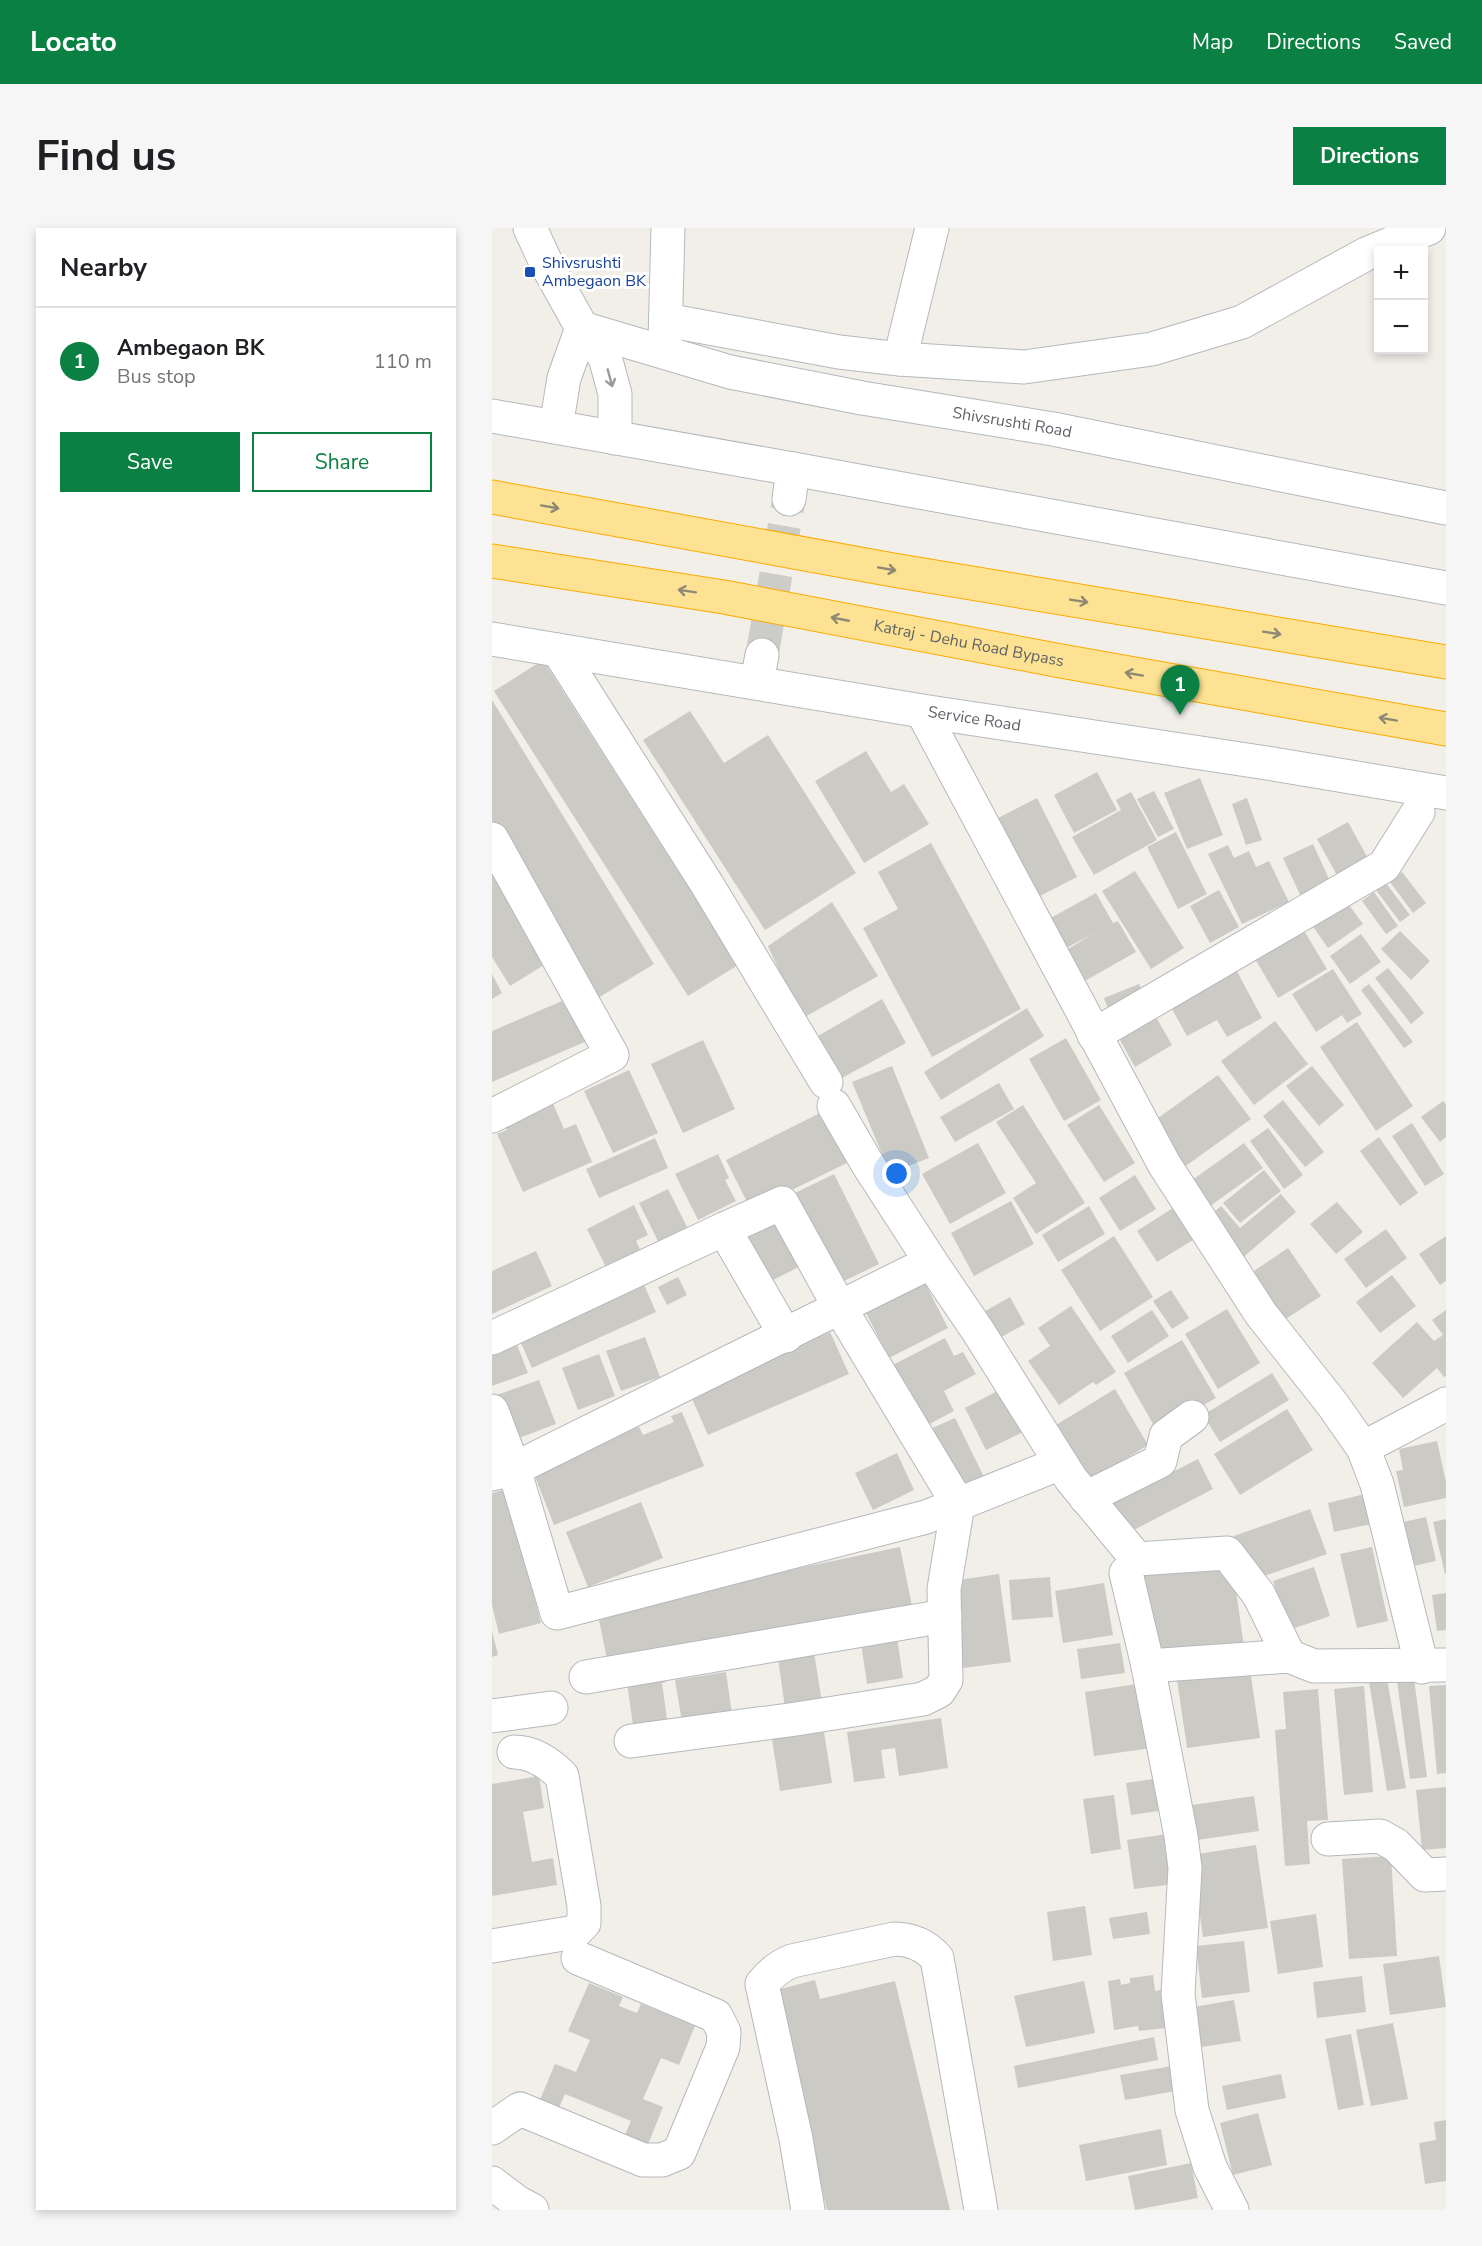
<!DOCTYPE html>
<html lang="en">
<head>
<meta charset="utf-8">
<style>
	body { margin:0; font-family:"Nunito Sans",sans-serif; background:#f6f6f6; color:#202124 }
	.controls { position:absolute; right:18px; top:18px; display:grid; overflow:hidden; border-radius:0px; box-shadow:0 3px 9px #0003 }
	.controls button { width:54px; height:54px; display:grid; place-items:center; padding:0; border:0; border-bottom:2px solid #e0e0e0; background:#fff; color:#202124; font:30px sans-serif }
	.you { position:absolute; left:405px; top:946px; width:21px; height:21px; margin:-15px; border:4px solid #fff; border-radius:50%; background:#1a73e8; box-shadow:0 0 0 9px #1a73e833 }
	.badge { display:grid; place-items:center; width:39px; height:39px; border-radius:50%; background:#0b8043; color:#fff; font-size:20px; font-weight:700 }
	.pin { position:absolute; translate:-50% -50px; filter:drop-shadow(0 2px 3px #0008) }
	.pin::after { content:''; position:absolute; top:32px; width:21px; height:18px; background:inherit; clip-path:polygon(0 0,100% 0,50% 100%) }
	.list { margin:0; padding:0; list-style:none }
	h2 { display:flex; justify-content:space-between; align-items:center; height:78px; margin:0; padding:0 24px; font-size:26px }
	h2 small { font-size:20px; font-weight:400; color:#757577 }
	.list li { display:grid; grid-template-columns:39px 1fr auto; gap:18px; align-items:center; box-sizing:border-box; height:108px; padding:0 24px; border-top:2px solid #e0e0e0 }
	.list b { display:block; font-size:22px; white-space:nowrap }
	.list p { margin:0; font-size:20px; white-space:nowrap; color:#757577 }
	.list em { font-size:20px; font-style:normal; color:#757577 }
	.actions { display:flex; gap:12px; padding:18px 24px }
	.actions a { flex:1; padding:14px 0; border:2px solid #0b8043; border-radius:0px; text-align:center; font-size:21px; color:#0b8043 }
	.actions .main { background:#0b8043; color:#fff }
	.map { position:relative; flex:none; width:954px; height:1982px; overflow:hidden; border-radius:0px }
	header { display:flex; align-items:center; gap:36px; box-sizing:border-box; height:84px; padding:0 30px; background:#0b8043; color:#fff }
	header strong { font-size:28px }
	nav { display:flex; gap:33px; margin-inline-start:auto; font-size:21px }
	.intro { display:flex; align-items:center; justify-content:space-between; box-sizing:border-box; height:144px; padding:0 36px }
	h1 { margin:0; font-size:42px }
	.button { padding:15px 27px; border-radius:0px; background:#0b8043; color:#fff; font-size:21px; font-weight:700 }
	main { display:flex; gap:36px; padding:0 36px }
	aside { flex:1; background:#fff; border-radius:0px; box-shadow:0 3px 9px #0003 }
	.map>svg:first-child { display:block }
	.building { fill:#cccac5 }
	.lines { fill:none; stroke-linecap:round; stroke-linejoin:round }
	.minor-tunnel { stroke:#ccccc8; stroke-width:33; stroke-dasharray:33 16; stroke-linecap:butt }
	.minor-casing { stroke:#b5b8bc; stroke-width:35 }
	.highway-casing { stroke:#f9ab00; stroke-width:35 }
	.minor { stroke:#fff; stroke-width:33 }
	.highway { stroke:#fde293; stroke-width:33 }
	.oneway { stroke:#979a9d }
	.oneway2 { stroke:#8e8975 }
	.transit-dot { fill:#1a4fb4; stroke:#fff; stroke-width:2 }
	.labels { text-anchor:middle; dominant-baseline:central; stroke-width:6; stroke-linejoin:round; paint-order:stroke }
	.transit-label { font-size:16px; fill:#164399; stroke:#fff; text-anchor:start }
	.street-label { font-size:16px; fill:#5f6368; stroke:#fff }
</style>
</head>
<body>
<header>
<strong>Locato</strong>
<nav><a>Map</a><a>Directions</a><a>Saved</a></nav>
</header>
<div class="intro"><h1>Find us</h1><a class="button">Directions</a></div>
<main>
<aside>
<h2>Nearby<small></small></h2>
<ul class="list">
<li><span class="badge">1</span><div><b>Ambegaon BK</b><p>Bus stop</p></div><em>110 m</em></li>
</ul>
<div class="actions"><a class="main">Save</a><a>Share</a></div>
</aside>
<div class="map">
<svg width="954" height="1982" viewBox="0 0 954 1982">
	<rect width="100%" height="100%" fill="#f1efe8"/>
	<path class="building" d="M51,432L246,737L196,768L2,463Z
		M0,472L162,736L106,770L0,597Z
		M198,483L232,535L276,507L364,645L273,702L151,512Z
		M374,523L399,564L412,556L437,596L372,635L323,553Z
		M605,544L625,582L582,605L562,567Z
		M708,550L731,607L695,621L672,565Z
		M662,563L682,601L666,609L645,571Z
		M639,564L665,612L602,647L580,609L629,582L624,572Z
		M545,570L585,649L544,670L504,591Z
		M755,570L770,612L754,617L740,576Z
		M856,594L877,632L846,649L825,611Z
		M684,604L715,666L686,681L655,619Z
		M439,615L529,781L440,829L371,700L406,681L386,644Z
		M821,616L841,660L811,673L791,630Z
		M736,617L742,630L757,623L764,639L777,633L797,674L750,696L716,626Z
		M0,641L57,734L18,758L0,729Z
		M643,643L692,720L659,741L610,663Z
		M910,644L934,675L921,685L898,654Z
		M894,655L918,687L908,694L884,662Z
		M727,662L747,699L718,715L698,678Z
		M882,664L906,698L894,706L870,673Z
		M604,665L621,695L626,693L644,724L591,754L573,723L602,705L571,722L555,692Z
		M854,673L871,696L836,720L820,697Z
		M340,674L386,748L309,791L276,718Z
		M808,696L835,741L786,770L759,724Z
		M908,703L938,733L919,752L889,721Z
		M869,706L889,734L858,756L838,728Z
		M741,736L770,790L735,809L725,792L695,808L675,772Z
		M896,740L932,785L919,796L883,750Z
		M841,741L870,786L855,795L850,787L824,804L800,766Z
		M0,746L10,765L0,771Z
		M647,756L654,772L618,786L612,770Z
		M877,756L921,814L912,820L869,762Z
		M77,770L95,813L0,854V803Z
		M390,771L414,815L350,850L326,808Z
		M535,780L552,808L449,872L432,844Z
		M660,782L680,817L643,839L623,803Z
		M783,793L816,836L762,877L729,833Z
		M865,794L921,878L884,903L828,819Z
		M574,810L609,872L572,893L537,831Z
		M211,812L243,881L191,905L159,836Z
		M400,838L437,930L398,945L360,854Z
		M820,838L852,877L827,898L794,858Z
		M137,842L166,905L121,925L92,863Z
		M726,847L759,891L691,940L659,895Z
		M507,855L522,881L463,914L448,889Z
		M791,872L832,924L813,939L771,888Z
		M60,873L72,901L84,896L100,934L31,964L5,906L15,902L11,894Z
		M951,873L954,876V909L948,914L929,889Z
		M531,877L593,975L544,1006L521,970L544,955L504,894Z
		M607,877L643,935L612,954L575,897Z
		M330,884L355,935L259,982L234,932Z
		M920,895L952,946L933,958L900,908Z
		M776,900L811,947L792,961L758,913Z
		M887,909L926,965L908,978L868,923Z
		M163,910L176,940L107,970L94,941Z
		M486,915L514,965L458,996L430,946Z
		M752,915L771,940L714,981L696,955Z
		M226,926L237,950L233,952L244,973L206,992L183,946Z
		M772,942L789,963L748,995L731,975Z
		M342,946L387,1036L342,1058L297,968Z
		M643,947L664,981L628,1003L607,970Z
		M176,961L200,1009L171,1023L147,975Z
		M789,966L804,984L748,1032L713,992L729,978L748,1000Z
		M519,973L542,1016L482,1048L459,1005Z
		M845,974L871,1004L844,1026L818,996Z
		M142,977L156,1007L144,1013L152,1030L118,1047L95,1001Z
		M597,978L613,1006L566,1034L550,1007Z
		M681,980L701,1012L665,1034L645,1003Z
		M293,989L315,1035L277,1054L254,1008Z
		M894,1001L915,1030L874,1060L852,1031Z
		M622,1008L661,1069L608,1103L569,1042Z
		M954,1008V1053L948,1057L927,1026Z
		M796,1020L829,1068L792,1092L759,1045Z
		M44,1023L60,1058L0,1086V1043Z
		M900,1047L924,1078L888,1105L864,1074Z
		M186,1049L195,1067L175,1077L166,1059Z
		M149,1050L164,1084L40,1140L25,1106Z
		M432,1053L456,1100L397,1130L373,1083Z
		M679,1062L697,1090L680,1101L661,1073Z
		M518,1069L533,1096L504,1112L488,1086Z
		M579,1078L624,1144L604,1157L601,1154L567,1177L536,1133L558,1118L546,1100Z
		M735,1081L768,1135L726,1161L693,1106Z
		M660,1082L677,1108L636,1135L619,1108Z
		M954,1082V1148L952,1149L945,1140L911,1170L880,1135L925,1094L942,1113L951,1107L940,1092Z
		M338,1104L357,1146L216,1207L197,1164Z
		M153,1109L168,1149L129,1163L114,1123Z
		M453,1110L462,1128L471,1124L484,1146L452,1163L462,1183L430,1200L397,1139Z
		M690,1112L724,1170L665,1203L632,1145Z
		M24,1114L36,1145L0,1158V1123Z
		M107,1126L123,1168L86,1182L70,1140Z
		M780,1145L797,1172L728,1214L711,1187Z
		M47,1152L64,1196L19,1213L2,1168Z
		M509,1161L531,1204L494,1222L473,1180Z
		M623,1161L656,1217L597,1253L564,1197Z
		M795,1181L821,1222L748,1267L722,1226Z
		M190,1184L212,1238L62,1297L40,1241L147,1199L151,1207L182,1194L179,1188Z
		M463,1190L496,1257L471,1269L438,1201Z
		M945,1213L954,1254V1270L912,1279L904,1243L911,1242L907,1221Z
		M405,1225L422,1262L381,1282L363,1245Z
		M706,1231L721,1261L634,1306L619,1276Z
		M14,1261L49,1395L7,1406L0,1377V1265Z
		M877,1265L884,1295L842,1304L836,1275Z
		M149,1274L171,1330L96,1359L74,1304Z
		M818,1281L835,1326L758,1353L742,1308Z
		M934,1289L944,1333L912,1340L902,1296Z
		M954,1291V1346H953L941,1294Z
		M408,1319L420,1378L117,1441L105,1382Z
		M880,1319L896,1393L865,1400L848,1326Z
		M740,1334L752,1419L664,1432L651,1347Z
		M822,1339L838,1388L797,1402L781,1353Z
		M507,1346L519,1434L471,1440L459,1353Z
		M558,1349L561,1389L520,1392L517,1352Z
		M612,1355L621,1407L571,1415L563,1363Z
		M954,1365V1402L945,1403L940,1367Z
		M0,1403L6,1427L0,1429Z
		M405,1409L411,1450L375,1456L369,1415Z
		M628,1415L633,1445L589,1451L585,1421Z
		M322,1425L330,1474L293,1480L286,1430Z
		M757,1434L768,1510L695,1520L684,1445Z
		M173,1441L174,1454L170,1455L176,1498L142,1504L135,1455Z
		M921,1443L935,1549L918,1551L904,1445Z
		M234,1444L241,1493L191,1500L183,1452Z
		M894,1445L914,1560L895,1563L876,1448Z
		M651,1455L660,1520L602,1528L593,1464Z
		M954,1457V1545L945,1546L937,1458Z
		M872,1458L881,1564L852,1567L842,1461Z
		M826,1461L836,1592L815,1593L818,1636L793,1638L783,1502L794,1501L791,1464Z
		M449,1490L456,1540L407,1548L403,1520L389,1522L393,1550L362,1554L355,1504Z
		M332,1504L340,1555L288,1563L280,1511Z
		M47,1548L52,1580L31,1584L40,1634L61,1630L65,1657L0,1668V1556Z
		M668,1550L673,1582L639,1587L634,1555Z
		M954,1559V1620L930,1622L924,1562Z
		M622,1567L629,1621L599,1626L591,1571Z
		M762,1568L767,1603L705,1612L700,1577Z
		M675,1606L682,1656L642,1661L635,1612Z
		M764,1617L776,1700L711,1709L699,1627Z
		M899,1628L905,1728L857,1731L850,1631Z
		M593,1678L600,1727L561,1733L555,1684Z
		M655,1684L658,1706L621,1711L617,1690Z
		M824,1686L831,1739L786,1746L778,1693Z
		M752,1713L758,1764L710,1770L704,1718Z
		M947,1728L954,1779L898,1787L891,1736Z
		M661,1747L663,1763L674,1761L677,1777L670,1778L674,1800L647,1803L646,1798L622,1802L616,1753L628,1751L629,1757L638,1755V1750Z
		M870,1748L874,1784L825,1790L821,1754Z
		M323,1752L328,1771L403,1753L458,1982H335L281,1763Z
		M592,1753L603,1805L534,1819L522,1768Z
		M97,1755L131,1769L127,1778L145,1785L149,1776L203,1798L187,1837L169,1830L151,1871L171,1879L155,1919L132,1909L139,1893L73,1866L66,1882L47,1874L63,1836L84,1844L98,1812L76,1803Z
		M742,1772L749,1813L703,1820L696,1780Z
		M901,1795L916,1871L879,1878L864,1802Z
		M859,1806L872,1877L846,1882L833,1811Z
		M662,1809L666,1832L526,1860L522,1838Z
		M680,1838L684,1863L633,1872L628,1847Z
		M789,1846L794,1870L735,1882L730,1858Z
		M766,1885L780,1937L741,1947L728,1895Z
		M954,1892V1953L933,1956L927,1915L944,1912L942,1894Z
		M669,1901L675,1937L594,1953L587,1917Z
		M699,1935L706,1970L643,1982L636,1948Z"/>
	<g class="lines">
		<path class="minor-tunnel" d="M270,427L297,271"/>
		<g class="minor-casing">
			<g id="minor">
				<path d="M38,0L56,39L90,100L113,129L123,166V210"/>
				<path d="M174,92L347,124L408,131L532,139L660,121L750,94L874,26L937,0"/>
				<path id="s1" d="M90,100L238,144L370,170L561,201L954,280"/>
				<path d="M173,112L176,0"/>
				<path d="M408,131L440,0"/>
				<path d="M0,188L301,241L297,271"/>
				<path d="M64,199L72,150L90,100"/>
				<path d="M301,241L954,360"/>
				<path id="s2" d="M0,411L430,483L775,535L954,565"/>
				<path d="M66,422L216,658L334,854"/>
				<path d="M265,454L270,427"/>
				<path d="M430,483L672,936L769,1086L841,1177L871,1220L885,1256L930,1439"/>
				<path d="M0,611L120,827L0,888"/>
				<path d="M602,807L892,638L926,584"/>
				<path d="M342,878L375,935L439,1034L486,1103L579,1251L645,1331L735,1325L767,1367L797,1428L822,1438L954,1437"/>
				<path d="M0,1110L232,1001L294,1108"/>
				<path d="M0,1183L22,1241L439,1034"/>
				<path d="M871,1220L954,1176"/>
				<path d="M0,1246L22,1241L65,1385L434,1289L569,1235"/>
				<path d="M594,1270L668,1233L674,1208L700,1189"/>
				<path d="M634,1345L656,1438L689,1608L693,1640L686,1766L700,1882L718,1939L740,1982"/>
				<path d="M656,1438L797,1428"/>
				<path d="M94,1449L453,1388"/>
				<path d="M0,1488L59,1480"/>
				<path d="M139,1513L304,1491L431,1471L447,1463L454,1452L452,1361L466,1276L348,1080L290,975L232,1001"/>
				<path d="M836,1611L888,1608L904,1617L933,1647L954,1646"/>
				<path d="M0,1718L83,1704L92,1695V1678L70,1548C57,1535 41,1524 22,1524"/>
				<path d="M0,1900L28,1881L151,1932H170L187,1925L231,1819L232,1804L224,1788L86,1730"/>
				<path d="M0,1955L25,1974L40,1982"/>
				<path d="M316,1982L304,1911L270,1756C279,1745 287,1738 300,1733L402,1711C419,1711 433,1717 445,1730L489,1982"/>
			</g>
		</g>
		<g class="highway-casing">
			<g id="highway">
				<path d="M0,269L401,342L954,434"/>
				<path id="s3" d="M0,333L232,369L569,433L954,501"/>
			</g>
		</g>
		<use href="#minor" class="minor"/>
		<use href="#highway" class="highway"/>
	</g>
	<defs><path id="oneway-shaft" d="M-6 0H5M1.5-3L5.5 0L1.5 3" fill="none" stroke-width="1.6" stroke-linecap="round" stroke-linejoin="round" transform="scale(1.5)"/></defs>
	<use class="oneway" href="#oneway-shaft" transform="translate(118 150) rotate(75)"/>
	<g class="oneway2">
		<use href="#oneway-shaft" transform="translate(58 279) rotate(10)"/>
		<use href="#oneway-shaft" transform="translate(395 341) rotate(10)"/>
		<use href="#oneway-shaft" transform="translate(195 363) rotate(-171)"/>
		<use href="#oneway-shaft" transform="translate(587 373) rotate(9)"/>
		<use href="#oneway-shaft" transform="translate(348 391) rotate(-169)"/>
		<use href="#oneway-shaft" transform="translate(780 405) rotate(9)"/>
		<use href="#oneway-shaft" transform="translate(642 446) rotate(-170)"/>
		<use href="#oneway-shaft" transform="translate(896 491) rotate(-170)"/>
	</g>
	<rect class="transit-dot" x="32" y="38" width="12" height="12" rx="3"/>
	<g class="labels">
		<g class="transit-label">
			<text x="50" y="35">Shivsrushti<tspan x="50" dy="18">Ambegaon BK</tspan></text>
		</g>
		<g class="street-label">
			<text stroke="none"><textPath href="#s1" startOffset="441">Shivsrushti Road</textPath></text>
			<text stroke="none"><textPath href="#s3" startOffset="484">Katraj - Dehu Road Bypass</textPath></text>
			<text stroke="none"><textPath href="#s2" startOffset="489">Service Road</textPath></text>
		</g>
	</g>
</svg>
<div class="controls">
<button>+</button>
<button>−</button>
</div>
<div class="you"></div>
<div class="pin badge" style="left:688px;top:487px">1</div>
</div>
</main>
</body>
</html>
